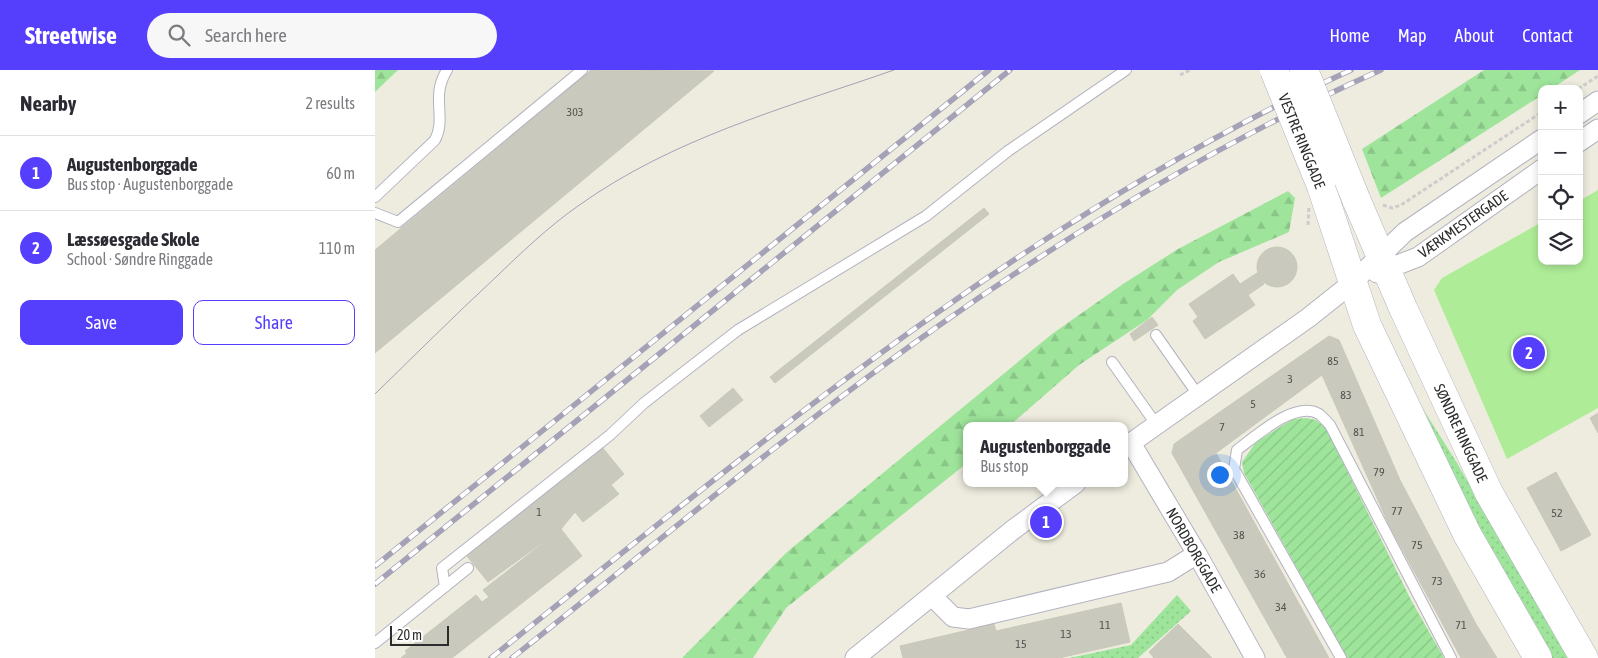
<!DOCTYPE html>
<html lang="en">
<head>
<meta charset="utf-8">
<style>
	body { margin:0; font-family:"Asap Condensed",sans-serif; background:#f7f7f7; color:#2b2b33 }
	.controls { position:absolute; right:15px; top:15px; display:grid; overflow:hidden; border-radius:10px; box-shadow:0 2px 8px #0003 }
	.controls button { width:45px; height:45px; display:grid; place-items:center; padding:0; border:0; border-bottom:1px solid #e1e1e2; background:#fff; color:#2b2b33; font:25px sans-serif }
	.scale { position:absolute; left:15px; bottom:12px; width:59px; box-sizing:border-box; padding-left:5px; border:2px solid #2c2c2c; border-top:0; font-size:14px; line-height:18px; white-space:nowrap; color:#2c2c2c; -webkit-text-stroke:4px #fff; paint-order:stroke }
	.you { position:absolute; left:844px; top:404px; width:18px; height:18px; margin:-12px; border:4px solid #fff; border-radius:50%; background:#1a73e8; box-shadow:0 0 0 8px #1a73e833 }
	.badge { display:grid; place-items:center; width:32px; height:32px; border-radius:50%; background:#553efc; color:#fff; font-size:16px; font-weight:700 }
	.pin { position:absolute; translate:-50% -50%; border:2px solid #fff; box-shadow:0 1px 5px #0006 }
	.popup { position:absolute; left:588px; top:352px; width:165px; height:65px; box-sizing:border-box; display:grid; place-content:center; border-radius:10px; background:#fff; filter:drop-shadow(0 1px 4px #0005); font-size:16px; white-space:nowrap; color:#7c7c81 }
	.popup b { font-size:19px; color:#2b2b33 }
	.popup::after { content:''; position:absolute; left:50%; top:100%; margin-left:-10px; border:10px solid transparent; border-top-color:#fff }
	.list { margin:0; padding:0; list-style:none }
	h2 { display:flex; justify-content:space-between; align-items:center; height:65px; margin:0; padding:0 20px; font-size:21px }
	h2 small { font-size:16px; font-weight:400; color:#7c7c81 }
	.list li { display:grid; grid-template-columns:32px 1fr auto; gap:15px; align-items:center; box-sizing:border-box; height:75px; padding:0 20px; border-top:1px solid #e1e1e2 }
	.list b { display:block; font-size:19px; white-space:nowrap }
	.list p { margin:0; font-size:16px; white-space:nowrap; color:#7c7c81 }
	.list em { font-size:16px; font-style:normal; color:#7c7c81 }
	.actions { display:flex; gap:10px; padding:15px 20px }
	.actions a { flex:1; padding:11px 0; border:1px solid #553efc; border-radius:10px; text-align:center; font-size:18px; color:#553efc }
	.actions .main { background:#553efc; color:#fff }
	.icon { flex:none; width:28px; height:28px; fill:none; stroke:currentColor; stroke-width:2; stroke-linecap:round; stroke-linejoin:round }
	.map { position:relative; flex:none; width:1223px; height:588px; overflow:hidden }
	header { display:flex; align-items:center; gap:30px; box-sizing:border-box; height:70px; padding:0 25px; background:#553efc; color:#fff }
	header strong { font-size:24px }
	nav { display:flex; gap:28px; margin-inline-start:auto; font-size:18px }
	.search { width:350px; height:45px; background:#f7f7f7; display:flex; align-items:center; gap:12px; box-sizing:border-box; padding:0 18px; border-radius:28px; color:#7c7c81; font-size:19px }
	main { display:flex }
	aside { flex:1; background:#fff }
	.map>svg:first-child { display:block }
	.grass { fill:url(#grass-dots) }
	.forest { fill:url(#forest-firs) }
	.garden { fill:url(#garden-furrows) }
	.pitch { fill:#aeec97 }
	.building { fill:#c9c9bd; stroke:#cac9b8 }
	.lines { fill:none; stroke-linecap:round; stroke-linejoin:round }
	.service-casing { stroke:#b4b2c0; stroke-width:12 }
	.minor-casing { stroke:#b4b2c0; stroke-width:21 }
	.secondary-casing { stroke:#b4b2c0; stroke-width:29 }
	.path { stroke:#ccc; stroke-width:3; stroke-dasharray:4 2.5; stroke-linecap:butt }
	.service { stroke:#fff; stroke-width:10 }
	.minor { stroke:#fff; stroke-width:19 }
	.secondary { stroke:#fff; stroke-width:28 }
	.tram { stroke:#a5a1b7; stroke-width:1 }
	.rail-casing { stroke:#a5a1b7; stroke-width:5.5 }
	.rail { stroke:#fff; stroke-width:4; stroke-dasharray:11; stroke-linecap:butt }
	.secondary-bridge-casing { stroke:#b4b2c0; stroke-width:29; stroke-linecap:butt }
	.path-bridge { stroke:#ccc; stroke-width:3; stroke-dasharray:4 2.5; stroke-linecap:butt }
	.secondary-bridge { stroke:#fff; stroke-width:28 }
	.labels { text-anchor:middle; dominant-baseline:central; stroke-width:4.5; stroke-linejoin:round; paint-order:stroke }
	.number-label { font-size:12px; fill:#535350 }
	.street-label { font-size:15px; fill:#2c2c2c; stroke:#fff }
</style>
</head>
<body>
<header>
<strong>Streetwise</strong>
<div class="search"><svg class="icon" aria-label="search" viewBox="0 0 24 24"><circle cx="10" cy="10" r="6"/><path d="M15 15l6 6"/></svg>Search here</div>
<nav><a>Home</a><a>Map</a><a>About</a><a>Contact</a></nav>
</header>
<main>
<aside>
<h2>Nearby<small>2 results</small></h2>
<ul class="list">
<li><span class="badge">1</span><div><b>Augustenborggade</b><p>Bus stop · Augustenborggade</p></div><em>60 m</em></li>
<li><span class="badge">2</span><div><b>Læssøesgade Skole</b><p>School · Søndre Ringgade</p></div><em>110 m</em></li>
</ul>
<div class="actions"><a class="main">Save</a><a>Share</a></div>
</aside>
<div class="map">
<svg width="1223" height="588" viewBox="0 0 1223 588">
	<defs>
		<pattern id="grass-dots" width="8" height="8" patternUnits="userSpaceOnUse" patternTransform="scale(1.25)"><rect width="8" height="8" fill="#9ee59b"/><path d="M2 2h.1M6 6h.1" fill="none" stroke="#88c586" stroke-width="1.8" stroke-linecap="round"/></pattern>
		<pattern id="forest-firs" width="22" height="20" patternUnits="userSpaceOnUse" patternTransform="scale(1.25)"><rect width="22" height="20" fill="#9ee59b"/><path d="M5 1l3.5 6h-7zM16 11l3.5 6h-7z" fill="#88c586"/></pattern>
		<pattern id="garden-furrows" width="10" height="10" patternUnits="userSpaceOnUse" patternTransform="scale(1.25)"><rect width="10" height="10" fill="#9ee59b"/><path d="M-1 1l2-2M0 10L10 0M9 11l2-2" fill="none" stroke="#88c586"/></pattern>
	</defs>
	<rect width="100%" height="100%" fill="#eeecdf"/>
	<path class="grass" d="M1045,334L1082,393L1193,588H1174L1128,510Z
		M802,525L816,541L763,588H694L756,575Z"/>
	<path class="forest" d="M0,0H23L0,22Z
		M1109,0H1205L1176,19H1167V25L1006,128L987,79Z
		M913,121L920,128L914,162L844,192L802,220L772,250L704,295L634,356H592V393L411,538L378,588H307L412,482L677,264L748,214L803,179Z"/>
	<path class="garden" d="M932,348L941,350L951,358L1036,530L1069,588H972L869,403L867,392L881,372L918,349Z"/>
	<path class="pitch" d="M1223,120V338L1132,389L1059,220L1067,208L1167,152V191H1204V131Z"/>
	<path class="building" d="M216,0L339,1L0,283V180Z
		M609,138L614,144L400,313L395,307Z
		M882 197a20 20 0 1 1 40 0a20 20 0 1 1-40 0Z
		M882,203L889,214L873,225L880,235L830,269L818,251L823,247L814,234L858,204L865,214Z
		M777,247L783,255L759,271L755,264Z
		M954,266L964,270L1025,410L1101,554L1122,588H1086L1014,455L947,305L841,383L954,588H912L797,383L799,374Z
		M358,318L368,330L334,357L325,346Z
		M1223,343V363L1215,348Z
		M227,377L249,404L236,415L244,424L208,452L200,442L186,459L113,512L91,485Z
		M1181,402L1216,465L1186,481L1152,418Z
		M186,459L207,486L77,588H26L32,583L30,581L101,525L107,532L114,527L108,520Z
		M746,533L755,572L684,588H528L525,576L619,554L621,561Z
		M803,554L837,588H779L774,582Z"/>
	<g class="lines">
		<g class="service-casing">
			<path id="service" d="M0,127L60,70C72,47 55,27 72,0
				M0,143L23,152L207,0
				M781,265L823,325
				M737,292L781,354
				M70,517L67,498L235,365L269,333L363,260L551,146L633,81L751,0
				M0,573L93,498
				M966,588L859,399L862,380C881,366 920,330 944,344C948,347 952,352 955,355L1076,588"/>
		</g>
		<g class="minor-casing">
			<path id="minor" d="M1204,44L1223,31
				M1204,72L1223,59
				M1002,203L1043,187L1167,99
				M756,373L822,484L880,588
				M750,377L933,248L977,213L1030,162L1167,69
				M557,526L578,547L594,549L793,502L822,484
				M480,588L639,459L701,413"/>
		</g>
		<g class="secondary-casing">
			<path id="secondary" d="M946,116L992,255L1092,464L1163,588
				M981,129L1028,238L1114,423L1209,588"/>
		</g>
		<path class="path" d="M805,5L815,0
			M1203,19L1223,6
			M1008,135L1017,138L1026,135L1167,42"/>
		<use href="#service" class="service"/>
		<use href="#minor" class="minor"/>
		<use href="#secondary" class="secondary"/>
		<path class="tram" d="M0,324C40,285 79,246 120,208C146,183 173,157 203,136C298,68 410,38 519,0"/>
		<g class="rail-casing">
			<path id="rail" d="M0,496L614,0
				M0,514L635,0
				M116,588C387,371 657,145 976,0
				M137,588C277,477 413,362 559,259C699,160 849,70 1006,0"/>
		</g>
		<use href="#rail" class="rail"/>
		<g class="secondary-bridge-casing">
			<path id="secondary-bridge" d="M899,0L946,116
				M929,0L981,129"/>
		</g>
		<path class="path-bridge" d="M933,155L934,136"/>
		<use href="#secondary-bridge" class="secondary-bridge"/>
	</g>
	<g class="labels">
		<g class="number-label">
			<text x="200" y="42">303</text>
			<text x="958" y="291">85</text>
			<text x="915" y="309">3</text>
			<text x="971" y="325">83</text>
			<text x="878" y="334">5</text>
			<text x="847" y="357">7</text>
			<text x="984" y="362">81</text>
			<text x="1004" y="402">79</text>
			<text x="1022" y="441">77</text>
			<text x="164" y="442">1</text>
			<text x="1182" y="443">52</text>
			<text x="864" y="465">38</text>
			<text x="1042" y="475">75</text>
			<text x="885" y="504">36</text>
			<text x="1062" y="511">73</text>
			<text x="906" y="537">34</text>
			<text x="730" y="555">11</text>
			<text x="1086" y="555">71</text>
			<text x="691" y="564">13</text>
			<text x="646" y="574">15</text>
		</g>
		<g class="street-label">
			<text transform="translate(927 71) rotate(68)">VESTRE RINGGADE</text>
			<text transform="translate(1088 154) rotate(-35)">VÆRKMESTERGADE</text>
			<text transform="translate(1086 363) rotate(65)">SØNDRE RINGGADE</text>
			<text transform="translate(819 480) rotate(60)">NORDBORGGADE</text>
		</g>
	</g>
</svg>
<div class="controls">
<button>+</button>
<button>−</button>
<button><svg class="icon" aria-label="locate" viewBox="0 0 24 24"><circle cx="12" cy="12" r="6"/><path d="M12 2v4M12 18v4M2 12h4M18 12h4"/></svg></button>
<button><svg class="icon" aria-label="layers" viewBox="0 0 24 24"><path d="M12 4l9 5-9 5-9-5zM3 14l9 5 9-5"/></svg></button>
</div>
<div class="scale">20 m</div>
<div class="you"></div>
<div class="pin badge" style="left:671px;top:452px">1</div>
<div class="popup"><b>Augustenborggade</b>Bus stop</div>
<div class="pin badge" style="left:1154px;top:283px">2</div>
</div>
</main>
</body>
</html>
